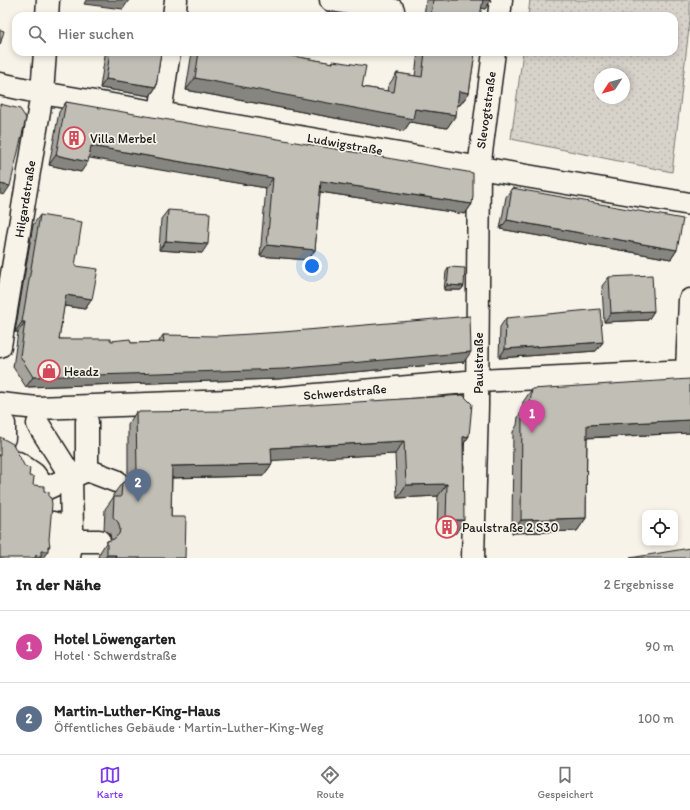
<!DOCTYPE html>
<html lang="de">
<head>
<meta charset="utf-8">
<style>
	body { margin:0; font-family:Itim,sans-serif; background:#f6f6f6; color:#222 }
	.controls { position:absolute; right:12px; bottom:12px; display:grid; overflow:hidden; border-radius:8px; box-shadow:0 2px 6px #0003 }
	.controls button { width:36px; height:36px; display:grid; place-items:center; padding:0; border:0; border-bottom:1px solid #e0e0e0; background:#fff; color:#222; font:20px sans-serif }
	.compass { position:absolute; left:594px; top:68px; width:36px; height:36px; border-radius:50%; background:#fff; box-shadow:0 2px 6px #0003; rotate:234deg }
	.you { position:absolute; left:312px; top:266px; width:14px; height:14px; margin:-10px; border:3px solid #fff; border-radius:50%; background:#1a73e8; box-shadow:0 0 0 6px #1a73e833 }
	.badge { display:grid; place-items:center; width:26px; height:26px; border-radius:50%; background:#7c3aed; color:#fff; font-size:13px; font-weight:700 }
	.pin { position:absolute; translate:-50% -33px; filter:drop-shadow(0 1px 2px #0008) }
	.pin::after { content:''; position:absolute; top:21px; width:14px; height:12px; background:inherit; clip-path:polygon(0 0,100% 0,50% 100%) }
	.list { margin:0; padding:0; list-style:none }
	h2 { display:flex; justify-content:space-between; align-items:center; height:52px; margin:0; padding:0 16px; font-size:17px }
	h2 small { font-size:13px; font-weight:400; color:#767676 }
	.list li { display:grid; grid-template-columns:26px 1fr auto; gap:12px; align-items:center; box-sizing:border-box; height:72px; padding:0 16px; border-top:1px solid #e0e0e0 }
	.list b { display:block; font-size:15px; white-space:nowrap }
	.list p { margin:0; font-size:13px; white-space:nowrap; color:#767676 }
	.list em { font-size:13px; font-style:normal; color:#767676 }
	.icon { flex:none; width:22px; height:22px; fill:none; stroke:currentColor; stroke-width:2; stroke-linecap:round; stroke-linejoin:round }
	.map { position:relative; flex:none; width:690px; height:558px; overflow:hidden }
	.search { position:absolute; background:#fff; box-shadow:0 2px 6px #0003; left:12px; right:12px; top:12px; height:44px; display:flex; align-items:center; gap:10px; box-sizing:border-box; padding:0 14px; border-radius:12px; color:#767676; font-size:15px }
	.sheet { height:196px; background:#fff }
	nav { display:flex; justify-content:space-around; align-items:center; box-sizing:border-box; height:56px; border-top:1px solid #e0e0e0; background:#fff; font-size:11px; color:#767676 }
	nav a { display:grid; justify-items:center; gap:2px }
	nav .on { color:#7c3aed }
	.map>svg:first-child { display:block }
	.park { fill:url(#park-dots); stroke:#7a7874; fill-rule:evenodd }
	.lines { fill:none; stroke-linecap:round; stroke-linejoin:round }
	.minor-casing { stroke:#1c1c1c; stroke-width:25 }
	.minor { stroke:#f7f3e8; stroke-width:22 }
	.wall { fill:#a5a39c; stroke:#1c1c1c }
	.shaded-wall { fill:#86857f; stroke:#1c1c1c }
	.building { fill:#c0beb5; stroke:#1c1c1c }
	.labels { text-anchor:middle; dominant-baseline:central; stroke-width:3.5; stroke-linejoin:round; paint-order:stroke }
	.street-label { font-size:13px; fill:#1c1c1c; stroke:#f7f3e8 }
	.poi-label { font-size:13px; fill:#1c1c1c; stroke:#f7f3e8; text-anchor:start }
</style>
</head>
<body>
<div class="map">
<svg width="690" height="558" viewBox="0 0 690 558">
	<defs>
		<pattern id="park-dots" width="8" height="8" patternUnits="userSpaceOnUse"><rect width="8" height="8" fill="#d7d3cb"/><path d="M2 2h.1M6 6h.1" fill="none" stroke="#b8b5ae" stroke-width="1.8" stroke-linecap="round"/></pattern>
	</defs>
	<rect width="100%" height="100%" fill="#f7f3e8"/>
	<filter id="ink" filterUnits="userSpaceOnUse"><feTurbulence type="fractalNoise" baseFrequency=".025" numOctaves="2"/><feDisplacementMap in="SourceGraphic" scale="8" xChannelSelector="R" yChannelSelector="G"/><feConvolveMatrix kernelMatrix="1 2 1 2 8 2 1 2 1" color-interpolation-filters="sRGB"/></filter>
	<g filter="url(#ink)">
		<path class="park" d="M530,0H690V20L672,172L511,139L523,52H674V16H528ZM600,74H624V98H600Z"/>
		<g class="lines">
			<g class="minor-casing">
				<path id="minor" d="M331,0L393,10
					M47,16L48,0
					M174,16L176,0
					M499,16L501,0
					M0,84L42,93L690,204
					M160,113L169,52
					M0,346L42,93L45,52
					M687,371L690,300
					M0,404L37,408L258,400L478,381L690,371
					M38,424L71,476L72,530L69,558
					M1,444L4,438V424
					M18,463L34,474L45,489L87,470V422
					M87,470L116,481
					M61,541H99
					M50,557L53,523
					M473,558L477,406L479,168L494,52"/>
			</g>
			<use href="#minor" class="minor"/>
		</g>
		<path class="wall" d="M426,0H491L485,9L481,8L480,16H424Z
			M107,52H161L156,87L150,96L100,88L105,55Z
			M192,52H270L332,63L333,61L362,87L387,91L388,86L397,73L415,76L418,52H475L469,93L460,105H457L456,115L447,128L410,122L404,131L186,90Z
			M66,102L472,204L465,214L320,192L315,250L308,260L260,256L266,188L89,157L81,172L49,165L59,112Z
			M512,188L677,250L671,259L500,229L506,197Z
			M168,210L202,253L159,250L161,219Z
			M40,215L75,266L92,299L85,309L64,306L59,339L111,341L131,343H158L163,335L464,362L278,379L26,387L13,367L18,332H15L33,225Z
			M449,267L464,286L461,290H444L446,272Z
			M609,277L654,311L648,320L604,322L602,286Z
			M506,318L603,342L596,351L499,358L500,327Z
			M532,389L690,433L587,438L586,518L577,531L512,533L513,432L517,425L518,417L522,411L523,402Z
			M136,412L469,436L463,445L456,533H437L438,496L397,498L395,454L272,460V464L263,476L172,478L171,517L185,558H98L99,554L107,541L111,540L110,534L104,530L105,509L113,498V495L122,483L128,480V425Z"/>
		<path class="shaded-wall" d="M86,0H129L123,9L84,4Z
			M479,0H491L485,9L475,7Z
			M195,78L415,109L456,115L447,128L410,122L404,131L186,90Z
			M106,79L156,87L150,96L100,88Z
			M459,91L469,93L460,105L450,104Z
			M91,146L273,178L266,188L84,157Z
			M56,155L88,162L81,172L49,165Z
			M321,181L472,204L465,214L314,191Z
			M0,184L10,186L4,195L0,194Z
			M507,220L677,250L671,259L500,229Z
			M166,241L208,244L202,253L159,250Z
			M267,245L315,250L308,260L260,256Z
			M447,285L464,286L461,290H444Z
			M66,295L92,299L85,309L59,305Z
			M654,311L648,320L604,322L611,313Z
			M22,322H25L18,332H15Z
			M603,342L596,351L499,358L505,349Z
			M471,352L464,362L278,379L26,387L33,377Z
			M690,420V433L578,438L587,425Z
			M469,436L460,449L463,437Z
			M404,441L395,454L263,461L271,448Z
			M272,464L263,476L163,478L172,466Z
			M447,484L438,496L397,498L406,485Z
			M586,518L577,531L512,533L521,520Z
			M446,520H464L456,533H437Z
			M48,546H50L46,551H48L43,558H34L36,555L41,551Z
			M107,555H116L114,558H105Z"/>
		<path class="building" d="M433,0H483L480,16H431Z
			M0,30L4,31L0,45Z
			M110,52H161L156,87L106,79Z
			M199,52H270L333,63V61L366,66L362,87L394,92L397,73L422,77L425,52H475L469,93L459,91L456,115L415,109L413,119L195,78Z
			M66,102L473,173V196L472,204L321,181L315,250L267,245L273,178L91,146L88,162L56,155Z
			M0,104L20,109L26,118L10,186L0,184Z
			M512,188L683,219L677,250L507,220Z
			M168,210L210,213L208,244L166,241Z
			M40,215L82,222L75,266L98,269L92,299L66,295L59,339H111V341L130,339L131,343L164,342L163,335L218,336L283,332L470,316L471,352L285,369L33,377L20,356L25,322H22Z
			M449,267L465,268L464,286L447,285Z
			M652,275L654,311L611,313L609,277Z
			M600,309L603,342L505,349L506,318Z
			M690,379V420L587,425L586,518L521,520L522,419H526L527,404H530L532,389Z
			M463,395L472,404L469,436L463,437L464,520H446L447,484L406,485L404,441L271,448L272,464L172,466L171,517H186L185,558H116V555H107V541L114,539L119,534L120,529L118,522L113,517L114,497H121L122,483L132,478L137,473L136,412L220,411Z
			M0,437L13,444L25,467L30,468L29,476L34,477L33,485L44,486V491L49,492V497L51,498L52,504L49,540L50,546H48V551H41V556L36,555L35,558H0Z
			M690,548V558H630Z"/>
	</g>
	<defs>
		<g id="building-ring" transform="scale(1.15)"><circle r="9.5" fill="#f7f3e8" stroke="#d1495b" stroke-width="1.5"/><path d="M-4-6H4V6H1V3H-1V6H-4ZM-2.5-4.3h1.7v1.8h-1.7ZM.8-4.3h1.7v1.8H.8ZM-2.5-1h1.7V.8h-1.7ZM.8-1h1.7V.8H.8Z" fill="#d1495b"/></g>
		<g id="shop-ring" transform="scale(1.15)"><circle r="9.5" fill="#f7f3e8" stroke="#d1495b" stroke-width="1.5"/><path d="M-5-2.5h2.3a2.7 3.5 0 0 1 5.4 0H5L5.5 6h-11ZM-1.5-2.5h3a1.5 2.3 0 0 0-3 0Z" fill="#d1495b"/></g>
	</defs>
	<g fill-rule="evenodd">
		<use href="#building-ring" x="74" y="138"/>
		<use href="#shop-ring" x="49" y="371"/>
		<use href="#building-ring" x="447" y="527"/>
	</g>
	<g class="labels">
		<g class="street-label">
			<text transform="translate(486 110) rotate(-82)">Slevogtstraße</text>
			<text transform="translate(345 144) rotate(10)">Ludwigstraße</text>
			<text transform="translate(25 199) rotate(-81)">Hilgardstraße</text>
			<text transform="translate(478 363) rotate(-90)">Paulstraße</text>
			<text transform="translate(345 392) rotate(-5)">Schwerdstraße</text>
		</g>
		<g class="poi-label">
			<text x="90" y="138">Villa Merbel</text>
			<text x="64" y="371">Headz</text>
			<text x="462" y="527">Paulstraße 2 S30</text>
		</g>
	</g>
</svg>
<div class="controls">
<button><svg class="icon" aria-label="locate" viewBox="0 0 24 24"><circle cx="12" cy="12" r="6"/><path d="M12 2v4M12 18v4M2 12h4M18 12h4"/></svg></button>
</div>
<svg class="compass" viewBox="-18 -18 36 36"><path d="M0-13l5 13h-10z" fill="#e53935"/><path d="M0 13l5-13h-10z" fill="#767676"/></svg>
<div class="you"></div>
<div class="pin badge" style="left:532px;top:433px;background:#d1479c">1</div>
<div class="pin badge" style="left:138px;top:502px;background:#5c6f8a">2</div>
<div class="search"><svg class="icon" aria-label="search" viewBox="0 0 24 24"><circle cx="10" cy="10" r="6"/><path d="M15 15l6 6"/></svg>Hier suchen</div>
</div>
<section class="sheet">
<h2>In der Nähe<small>2 Ergebnisse</small></h2>
<ul class="list">
<li><span class="badge" style="background:#d1479c">1</span><div><b>Hotel Löwengarten</b><p>Hotel · Schwerdstraße</p></div><em>90 m</em></li>
<li><span class="badge" style="background:#5c6f8a">2</span><div><b>Martin-Luther-King-Haus</b><p>Öffentliches Gebäude · Martin-Luther-King-Weg</p></div><em>100 m</em></li>
</ul>
</section>
<nav>
<a class="on"><svg class="icon" aria-label="map" viewBox="0 0 24 24"><path d="M3 6l6-2 6 2 6-2v14l-6 2-6-2-6 2zM9 4v14M15 6v14"/></svg>Karte</a>
<a><svg class="icon" aria-label="directions" viewBox="0 0 24 24"><path d="M12 3l9 9-9 9-9-9zM9 14v-3h6M13 9l2 2-2 2"/></svg>Route</a>
<a><svg class="icon" aria-label="saved" viewBox="0 0 24 24"><path d="M7 4h10v16l-5-4-5 4z"/></svg>Gespeichert</a>
</nav>
</body>
</html>
